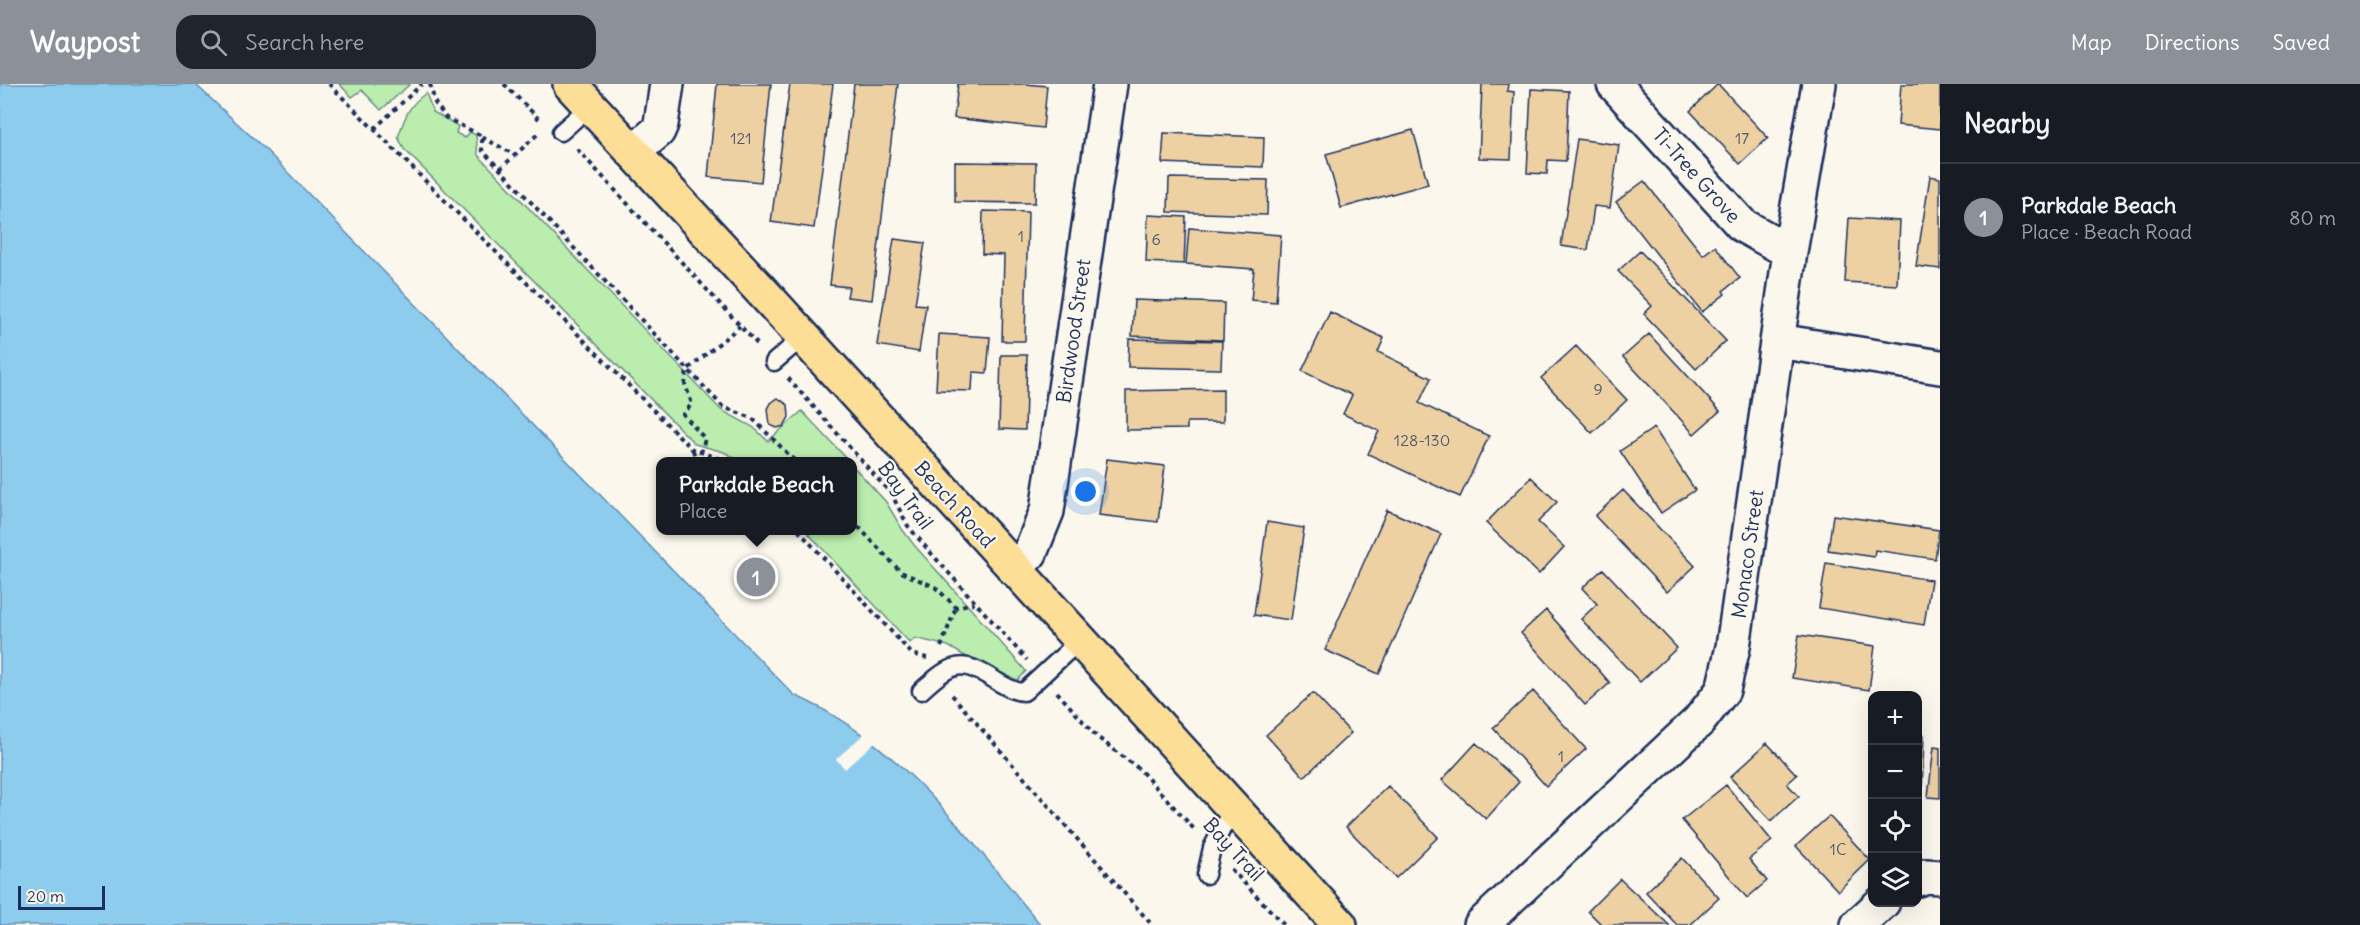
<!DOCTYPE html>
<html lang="en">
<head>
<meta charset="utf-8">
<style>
	body { margin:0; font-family:Delius,sans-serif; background:#20242c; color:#f1f3f6 }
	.controls { position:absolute; right:18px; bottom:18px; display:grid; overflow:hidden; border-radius:12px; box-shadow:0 6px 24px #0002 }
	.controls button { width:54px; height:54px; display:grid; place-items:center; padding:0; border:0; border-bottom:2px solid #363941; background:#171b24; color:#f1f3f6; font:30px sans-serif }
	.scale { position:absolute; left:18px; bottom:15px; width:87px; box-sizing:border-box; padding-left:6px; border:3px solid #1b2f5e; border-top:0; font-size:16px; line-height:21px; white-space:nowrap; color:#1b2f5e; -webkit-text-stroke:4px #fbf7ec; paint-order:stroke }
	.you { position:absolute; left:1086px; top:408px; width:21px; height:21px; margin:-15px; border:4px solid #fff; border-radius:50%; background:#1a73e8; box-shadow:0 0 0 9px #1a73e833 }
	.badge { display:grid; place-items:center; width:39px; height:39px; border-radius:50%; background:#8c9099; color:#fff; font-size:20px; font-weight:700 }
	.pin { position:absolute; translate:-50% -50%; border:3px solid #fff; box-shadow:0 2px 6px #0006 }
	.popup { position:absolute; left:656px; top:373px; width:201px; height:78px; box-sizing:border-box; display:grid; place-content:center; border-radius:12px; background:#171b24; filter:drop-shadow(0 2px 4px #0005); font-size:20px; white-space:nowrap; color:#9ea1a6 }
	.popup b { font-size:22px; color:#f1f3f6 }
	.popup::after { content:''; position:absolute; left:50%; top:100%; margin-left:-12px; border:12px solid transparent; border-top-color:#171b24 }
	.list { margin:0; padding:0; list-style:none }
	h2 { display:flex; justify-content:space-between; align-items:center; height:78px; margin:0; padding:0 24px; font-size:26px }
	h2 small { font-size:20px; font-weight:400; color:#9ea1a6 }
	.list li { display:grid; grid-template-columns:39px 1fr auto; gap:18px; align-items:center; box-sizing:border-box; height:108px; padding:0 24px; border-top:2px solid #363941 }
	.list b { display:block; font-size:22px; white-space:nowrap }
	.list p { margin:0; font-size:20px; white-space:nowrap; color:#9ea1a6 }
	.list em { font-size:20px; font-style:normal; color:#9ea1a6 }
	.icon { flex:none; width:33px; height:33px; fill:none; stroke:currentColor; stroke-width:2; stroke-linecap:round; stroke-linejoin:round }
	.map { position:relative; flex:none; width:1940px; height:841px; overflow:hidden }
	header { display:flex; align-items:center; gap:36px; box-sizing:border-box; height:84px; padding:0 30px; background:#8c9099; color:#fff }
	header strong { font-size:28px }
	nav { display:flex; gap:33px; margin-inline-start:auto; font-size:21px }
	.search { width:420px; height:54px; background:#20242c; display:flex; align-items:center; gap:15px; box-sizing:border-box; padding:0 21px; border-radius:18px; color:#9ea1a6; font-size:22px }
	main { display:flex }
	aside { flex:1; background:#171b24 }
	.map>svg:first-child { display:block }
	.green { fill:#bbeeae; stroke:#6b8e86; stroke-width:1.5 }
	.water { fill:#8eccee; stroke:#608db4; stroke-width:1.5 }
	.pier { fill:#fbf7ec }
	.building { fill:#eed1a2; stroke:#1b2f5e; stroke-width:1.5 }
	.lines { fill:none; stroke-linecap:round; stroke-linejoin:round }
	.lane-casing { stroke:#1b2f5e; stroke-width:21 }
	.street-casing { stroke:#1b2f5e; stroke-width:38 }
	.primary-casing { stroke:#1b2f5e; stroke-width:38 }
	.path { stroke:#1b2f5e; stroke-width:4; stroke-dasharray:4.5 4.5; stroke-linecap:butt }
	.lane { stroke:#fbf7ec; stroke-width:16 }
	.street { stroke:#fbf7ec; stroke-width:33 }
	.primary { stroke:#fcde96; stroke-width:33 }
	.labels { text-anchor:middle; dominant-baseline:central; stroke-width:4.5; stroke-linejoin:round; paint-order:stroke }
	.number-label { font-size:16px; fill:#50586f }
	.street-label { font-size:20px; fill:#1b2f5e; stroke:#fbf7ec }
</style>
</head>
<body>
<header>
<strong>Waypost</strong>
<div class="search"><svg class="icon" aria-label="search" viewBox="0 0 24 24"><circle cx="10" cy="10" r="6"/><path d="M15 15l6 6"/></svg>Search here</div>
<nav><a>Map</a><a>Directions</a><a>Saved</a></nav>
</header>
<main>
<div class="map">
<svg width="1940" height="841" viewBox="0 0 1940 841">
	<rect width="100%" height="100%" fill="#fbf7ec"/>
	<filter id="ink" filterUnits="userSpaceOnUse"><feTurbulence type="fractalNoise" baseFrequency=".0167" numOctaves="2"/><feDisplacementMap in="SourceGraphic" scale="12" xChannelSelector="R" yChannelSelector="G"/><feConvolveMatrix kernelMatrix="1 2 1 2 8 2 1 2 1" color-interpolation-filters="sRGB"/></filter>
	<g filter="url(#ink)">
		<path class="green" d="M339,0H410L381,26L362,6L352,13Z
			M426,9L433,28L458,42L456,49L465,54L470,48L476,51L478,71L721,326L753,343L768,357L802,327L849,377H740L724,368L695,360L404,65L398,53C406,32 407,23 426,9Z
			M852,381L886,418L902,445L914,461L1026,587L1018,596L1001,593L948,562L915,554L910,559L806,447L852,446Z"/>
		<path class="water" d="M0,0H195L266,66L794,611C900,657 969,755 1041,841H0Z"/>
		<path class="pier" d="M865,649L876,657L845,685L836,675Z"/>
		<path class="building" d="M717,0H771L761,98L708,93Z
			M790,0H833L814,144L771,138Z
			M854,0H898L872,216L847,213L849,203L830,201Z
			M958,0H1025L1047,2L1043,44L954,34Z
			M1482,0H1508L1507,7L1514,8L1511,75L1479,74Z
			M1718,0L1768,54L1740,80L1690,27Z
			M1901,0H1940V45L1898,41Z
			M1531,5L1569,7L1566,77L1548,76L1547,90L1527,89Z
			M1413,46L1428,100L1341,124L1326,70Z
			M1164,49L1264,53L1263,83L1162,79Z
			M1577,55L1619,61L1610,124L1594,122L1588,166L1561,162Z
			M955,78L1036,79L1035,119L955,118Z
			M1930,92L1940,94V185L1916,182Z
			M1169,94L1268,96L1267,131L1168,128Z
			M1644,97L1703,171L1715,162L1740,194L1723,207L1725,210L1702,228L1616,118Z
			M983,127L1028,128L1025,257H1002L1004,171L982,170Z
			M1148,131L1186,133L1184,180L1146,178Z
			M1849,134L1900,137L1897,201L1845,198Z
			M1189,144L1281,151L1276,218L1251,216L1254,185L1186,180Z
			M894,155L925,159L915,220L926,221L919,268L877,261Z
			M1640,167L1726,257L1696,285L1644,230L1652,222L1618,187Z
			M1134,216L1224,219L1223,256L1132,252Z
			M1330,228L1384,254L1378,268L1431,294L1419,319L1489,352L1460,413L1368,370L1379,347L1343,330L1352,311L1302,287Z
			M939,250L990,253L987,289L973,288L972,307L936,306Z
			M1649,250L1720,327L1694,350L1623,273Z
			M1129,255L1222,257L1221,285L1128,283Z
			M1576,262L1627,316L1592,349L1541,294Z
			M1001,271H1027L1025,346L999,345Z
			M1223,305V338H1187V345L1126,346V307Z
			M778,314L788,321L789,333L784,342L777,344L770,341L768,325L771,319Z
			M1654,344L1695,406L1661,429L1620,367Z
			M1107,375L1165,382L1158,438L1099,431Z
			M1531,393L1557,418L1538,438L1564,463L1539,490L1486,439Z
			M1623,406L1695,482L1667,508L1595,432Z
			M1387,426L1441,450L1379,590L1325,566Z
			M1833,431L1939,446L1935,475L1875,466L1874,473L1828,466Z
			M1267,438L1304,444L1291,536L1254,531Z
			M1826,479L1931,496L1924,541L1819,524Z
			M1603,485L1677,564L1640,598L1581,535L1597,520L1582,504Z
			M1546,526L1610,599L1585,621L1521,549Z
			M1799,551L1875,562L1869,606L1792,594Z
			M1533,607L1586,665L1546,702L1493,644Z
			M1313,609L1351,649L1304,693L1266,651Z
			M1918,651H1924L1922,708H1918Z
			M1476,659L1519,698L1486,735L1442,696Z
			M1767,659L1797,691L1787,700L1799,712L1771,737L1730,693Z
			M1934,663L1940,664V714L1928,713Z
			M1726,701L1772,757L1749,775L1767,797L1747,814L1682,736Z
			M1388,702L1438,753L1396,794L1346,743Z
			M1829,732L1870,776L1838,807L1796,762Z
			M1682,774L1719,814L1690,841H1677L1646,808Z
			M1620,795L1669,841H1602L1588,827Z"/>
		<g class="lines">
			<g class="lane-casing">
				<path id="lane" d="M561,48L590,22
					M774,278L803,253
					M921,607C953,578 961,574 998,598C1007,603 1014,608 1024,608L1079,557
					M1206,791L1212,764L1233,724"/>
			</g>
			<g class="street-casing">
				<path id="street" d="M1614,0L1742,141L1790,168
					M633,68L658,47L661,40L667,0
					M1778,257L1940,283
					M1014,485L1030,469L1047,427L1110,0
					M1918,795L1926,792L1940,793
					M1481,841L1699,637L1723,606L1733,563L1790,168L1819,0
					M1858,841L1883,818"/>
			</g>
			<g class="primary-casing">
				<path id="primary" d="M570,0L767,213L1340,841"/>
			</g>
			<path class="path" d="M329,0L692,365L729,378
				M430,0L435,19L446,34L482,52V66L723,323L752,334L796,378
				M504,0L541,37
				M374,45L422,0
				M482,53L515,71L539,49
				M577,65L759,262
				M500,85L515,71
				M788,294L892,411L908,442L930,468L1027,576
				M693,366L695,374L702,378
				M701,369L705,355L683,330L692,320L685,300L687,286L740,242
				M852,436L901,488L935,503L956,523L974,519
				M798,446L912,570L927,574
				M941,563L956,523
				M1057,608L1096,652L1139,685L1195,746
				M952,611L1152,841
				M1231,785L1284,841"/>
			<use href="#lane" class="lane"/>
			<use href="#street" class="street"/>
			<use href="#primary" class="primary"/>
		</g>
	</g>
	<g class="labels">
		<g class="number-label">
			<text x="741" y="54">121</text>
			<text x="1742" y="54">17</text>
			<text x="1021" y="152">1</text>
			<text x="1156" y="155">6</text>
			<text x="1598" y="305">9</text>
			<text x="1422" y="356">128-130</text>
			<text x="1561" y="672">1</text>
			<text x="1838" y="765">1C</text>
		</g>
		<g class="street-label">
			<text transform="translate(1697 91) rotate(48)">Ti-Tree Grove</text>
			<text transform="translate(1073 247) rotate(-82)">Birdwood Street</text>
			<text transform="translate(906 411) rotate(54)">Bay Trail</text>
			<text transform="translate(955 420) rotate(48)">Beach Road</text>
			<text transform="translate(1747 470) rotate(-82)">Monaco Street</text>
			<text transform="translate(1234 765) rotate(47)">Bay Trail</text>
		</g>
	</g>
</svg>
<div class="controls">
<button>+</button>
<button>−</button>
<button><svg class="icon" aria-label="locate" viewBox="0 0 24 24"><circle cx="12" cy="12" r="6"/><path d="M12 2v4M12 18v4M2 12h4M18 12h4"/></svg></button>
<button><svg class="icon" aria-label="layers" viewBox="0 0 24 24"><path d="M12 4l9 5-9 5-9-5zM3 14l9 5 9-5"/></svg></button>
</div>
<div class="scale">20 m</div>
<div class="you"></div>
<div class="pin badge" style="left:756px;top:493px">1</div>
<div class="popup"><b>Parkdale Beach</b>Place</div>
</div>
<aside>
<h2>Nearby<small></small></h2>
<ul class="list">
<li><span class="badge">1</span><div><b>Parkdale Beach</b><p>Place · Beach Road</p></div><em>80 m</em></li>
</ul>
</aside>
</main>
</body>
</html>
